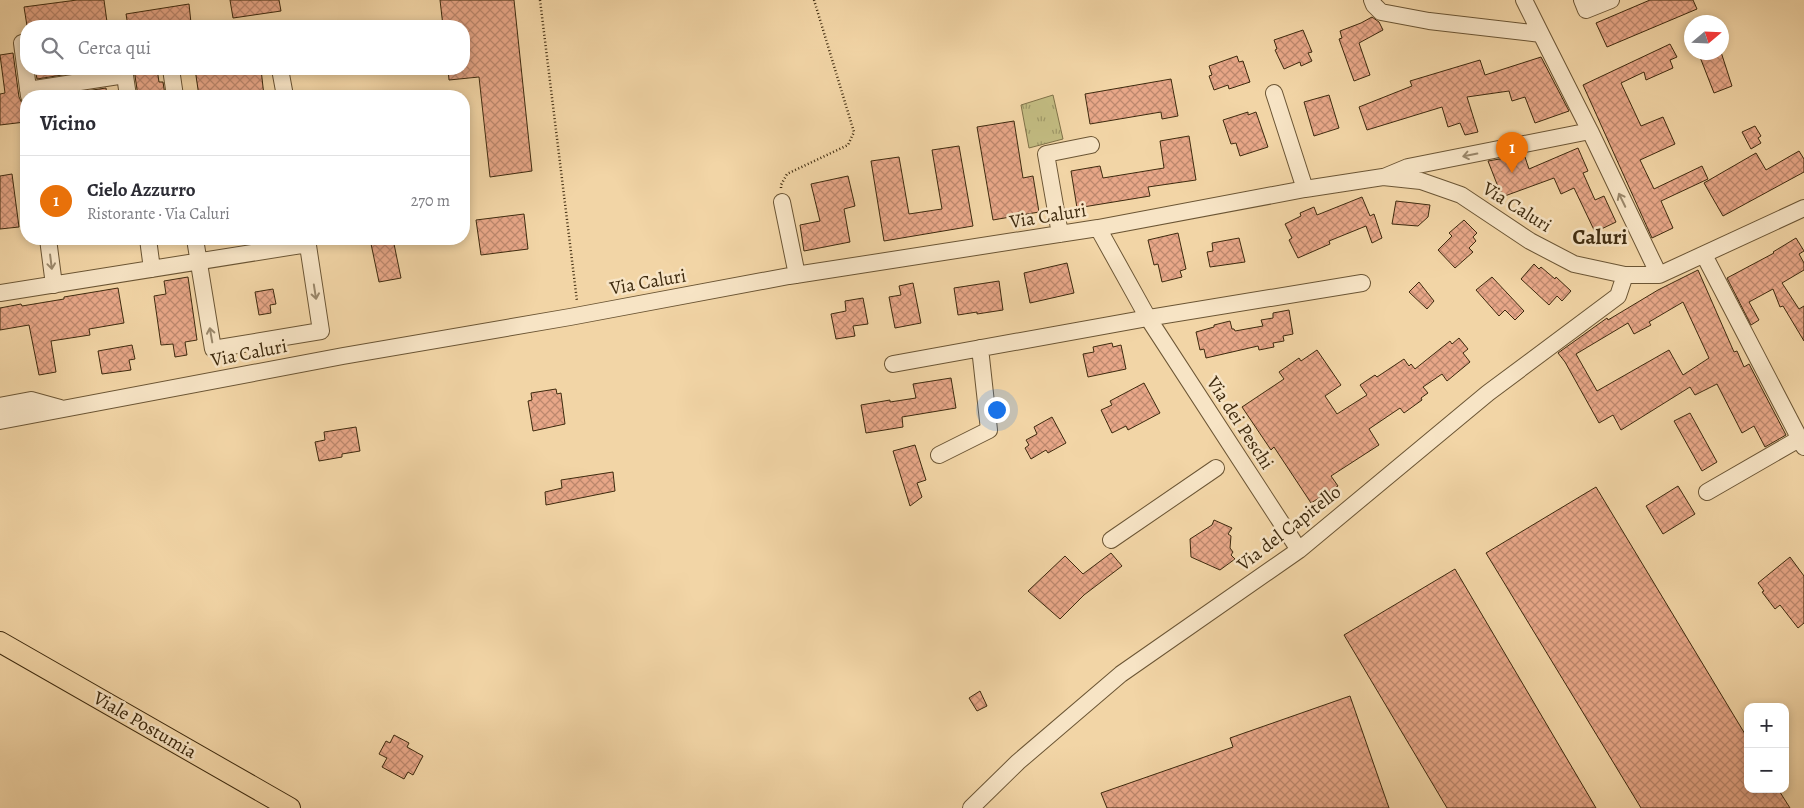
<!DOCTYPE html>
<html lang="it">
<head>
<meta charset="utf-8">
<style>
	body { margin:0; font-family:Alegreya,serif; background:#f7f7f7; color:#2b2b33 }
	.controls { position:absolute; right:15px; bottom:15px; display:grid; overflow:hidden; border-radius:10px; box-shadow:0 2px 8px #0003 }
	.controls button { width:45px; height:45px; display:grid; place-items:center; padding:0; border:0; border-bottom:1px solid #e1e1e2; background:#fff; color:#2b2b33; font:25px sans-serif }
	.compass { position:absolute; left:1684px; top:15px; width:45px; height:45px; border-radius:50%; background:#fff; box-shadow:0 2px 8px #0003; rotate:71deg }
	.you { position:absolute; left:996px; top:409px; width:18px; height:18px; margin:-12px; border:4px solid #fff; border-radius:50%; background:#1a73e8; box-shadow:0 0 0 8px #1a73e833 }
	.badge { display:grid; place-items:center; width:32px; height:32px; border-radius:50%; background:#1a73e8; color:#fff; font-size:16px; font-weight:700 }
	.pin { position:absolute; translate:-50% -41px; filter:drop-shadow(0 1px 2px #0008) }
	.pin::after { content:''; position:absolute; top:26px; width:18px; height:15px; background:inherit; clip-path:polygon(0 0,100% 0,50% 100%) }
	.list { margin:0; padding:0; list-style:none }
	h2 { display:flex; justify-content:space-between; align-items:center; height:65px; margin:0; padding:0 20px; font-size:21px }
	h2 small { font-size:16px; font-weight:400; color:#7c7c81 }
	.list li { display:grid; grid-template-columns:32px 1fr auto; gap:15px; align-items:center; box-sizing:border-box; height:90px; padding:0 20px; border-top:1px solid #e1e1e2 }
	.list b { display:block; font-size:19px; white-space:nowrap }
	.list p { margin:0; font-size:16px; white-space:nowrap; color:#7c7c81 }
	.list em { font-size:16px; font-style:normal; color:#7c7c81 }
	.icon { flex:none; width:28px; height:28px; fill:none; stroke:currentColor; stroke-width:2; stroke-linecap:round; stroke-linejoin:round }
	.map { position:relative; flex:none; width:1804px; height:808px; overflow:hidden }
	.search { position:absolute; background:#fff; box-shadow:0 2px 8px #0003; left:20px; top:20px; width:450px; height:55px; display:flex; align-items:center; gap:12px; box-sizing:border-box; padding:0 18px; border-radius:20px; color:#7c7c81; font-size:19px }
	.panel { position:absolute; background:#fff; box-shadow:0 2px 8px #0003; left:20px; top:90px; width:450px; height:155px; border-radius:20px }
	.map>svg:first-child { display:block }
	.grass { fill:url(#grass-tufts); stroke:#807248 }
	.building { fill:url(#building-cross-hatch); stroke:#3e2a0e; fill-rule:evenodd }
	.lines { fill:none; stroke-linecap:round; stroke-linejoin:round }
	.minor-casing { stroke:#6b5534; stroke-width:18 }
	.major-casing { stroke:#3e2a0e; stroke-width:22 }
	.path { stroke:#3e2a0e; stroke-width:2.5; stroke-dasharray:1 2.5; stroke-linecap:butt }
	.minor { stroke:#f7e4c5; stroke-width:16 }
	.major { stroke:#f2d5a6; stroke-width:20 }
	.oneway { stroke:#9a876a }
	.labels { text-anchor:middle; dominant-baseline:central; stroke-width:5; stroke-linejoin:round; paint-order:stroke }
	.street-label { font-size:19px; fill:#3e2a0e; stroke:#f7e4c5 }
	.quarter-label { font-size:21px; font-weight:bold; fill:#3e2a0e; stroke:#f7e4c5 }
</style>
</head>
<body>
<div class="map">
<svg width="1804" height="808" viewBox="0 0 1804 808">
	<defs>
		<pattern id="grass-tufts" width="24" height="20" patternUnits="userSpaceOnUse" patternTransform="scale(1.25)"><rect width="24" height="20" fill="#c2bb81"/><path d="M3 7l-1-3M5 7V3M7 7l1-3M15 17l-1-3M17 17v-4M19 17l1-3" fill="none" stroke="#9f9868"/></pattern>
		<pattern id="building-cross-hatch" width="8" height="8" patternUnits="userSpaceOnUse" patternTransform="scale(1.25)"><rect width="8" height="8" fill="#e8a788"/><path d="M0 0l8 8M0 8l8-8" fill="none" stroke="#bd886e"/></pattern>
	</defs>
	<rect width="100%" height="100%" fill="#f2d5a6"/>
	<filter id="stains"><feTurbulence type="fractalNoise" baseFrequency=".004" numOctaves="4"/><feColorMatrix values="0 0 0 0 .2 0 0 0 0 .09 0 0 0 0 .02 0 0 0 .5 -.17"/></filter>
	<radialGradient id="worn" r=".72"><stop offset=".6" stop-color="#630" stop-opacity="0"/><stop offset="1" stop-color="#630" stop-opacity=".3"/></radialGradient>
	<path class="grass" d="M1053,95L1063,139L1029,148L1021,105Z"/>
	<path class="building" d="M77,0H104L107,22L79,26H27L24,7Z
		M230,0H279L281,11L233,18Z
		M440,0H514L532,171L490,177L479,77L449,80L448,69H464V26H443Z
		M1650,0H1693L1697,9L1607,47L1596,23Z
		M189,4L191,23L172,26H128L126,14Z
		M1372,17L1379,22L1383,30L1359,43L1370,75L1354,81L1339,39L1342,38L1340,31L1361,23Z
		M1303,30L1312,52L1308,53L1312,61L1301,66L1300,62L1284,69L1275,50L1277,49L1274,40Z
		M1670,44L1677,57L1670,60L1673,68L1646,80L1644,72L1621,83L1641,126L1663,117L1675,144L1640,160L1654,189L1702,166L1708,179L1661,201L1673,228L1652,238L1583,85Z
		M1698,52H1721L1732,86L1714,93Z
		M13,53L19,97L22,103L25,122L0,125V94L5,93L0,55Z
		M1237,56L1239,62L1243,61L1250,82L1229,89L1228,85L1214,90L1209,76L1212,75L1209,66Z
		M1541,57L1569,111L1535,123L1525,97L1512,101L1509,91L1467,97L1478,132L1465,135L1460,123L1448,127L1442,107L1367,130L1359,107L1412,86L1410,81L1480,60L1485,75Z
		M35,69H100L37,79Z
		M134,69H157L159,82H163L165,95L138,96Z
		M195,69H261L264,96H199Z
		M1171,79L1178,116L1162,119L1161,112L1090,124L1085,94Z
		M106,88L107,96H53Z
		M1329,95L1339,128L1314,136L1304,102Z
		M1248,112V115L1256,112L1268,147L1240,156L1236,143L1231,144L1223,120Z
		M1014,121L1023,178L1033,176L1039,212L993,220L977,127Z
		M1755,126L1761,136L1758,138L1761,143L1751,149L1742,132Z
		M1189,136L1196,180L1148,187L1150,196L1077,208L1071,171L1100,166L1103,178L1164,168L1160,141Z
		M959,146L973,226L884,241L871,161L899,157L909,214L935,210L942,209L932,150Z
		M1578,148L1588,171L1583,173L1595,200L1604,196L1616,222L1595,232L1574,188L1561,194L1554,178L1502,197L1488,161L1517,156L1519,160L1525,157L1529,169Z
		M1799,151L1804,159V172L1723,216L1704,183L1756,153L1766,170Z
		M12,174L19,227L0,229V176Z
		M848,176L855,206L844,209L850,242L804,251L800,225L820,221L811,184Z
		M1362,197L1370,216L1374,214L1382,238L1372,243L1366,226L1329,241L1330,244L1298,258L1289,240L1292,238L1285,224L1301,216L1300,213L1314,207L1317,215Z
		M1396,201L1430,205L1428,217L1418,226L1392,224Z
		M524,214L528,249L481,255L476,220Z
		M1464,220L1477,233L1473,237L1476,241L1469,248L1473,252L1455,268L1438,250L1452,236L1449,233Z
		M1178,233L1186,269L1180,271L1182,277L1162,282L1158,264L1154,265L1148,240Z
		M1239,238L1245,262L1210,267L1207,252L1213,251L1212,243Z
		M1796,238L1804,251L1799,254L1804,263V270L1782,283L1799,309L1804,306V341L1783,306L1780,307L1773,289L1749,302L1759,320L1751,325L1727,278L1774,253L1773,252Z
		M370,239H393L401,278L379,282Z
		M1067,263L1074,293L1030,303L1024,273Z
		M1534,264L1539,269L1541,267L1555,279L1556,277L1571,291L1562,301L1557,296L1549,305L1521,279Z
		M1698,270L1734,352L1737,351L1744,367L1749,364L1786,435L1765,447L1754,426L1742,433L1717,384L1695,395L1690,387L1621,430L1613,415L1599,423L1565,362L1558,353L1607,318L1608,320L1658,290ZM1683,302L1709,358L1683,375L1669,350L1597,391L1576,354L1628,323L1634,334L1651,325L1649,322Z
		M188,277L197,340L185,342L187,355L175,357L173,344L161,345L154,296L166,294L164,281Z
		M1492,277L1524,311L1515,320L1505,310L1499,316L1476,290Z
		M999,281L1003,310L977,314V312L958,315L954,288Z
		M1419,282L1434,301L1427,309L1409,292Z
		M913,283L921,323L895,328L889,297L901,295L899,286Z
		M118,288L124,323L89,329L90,335L51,341L56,372L39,375L29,325L0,330V308L21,304L22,306L64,299V297Z
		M273,289L276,304L270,305L271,313L259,315L255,292Z
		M863,298L868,324L853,326L855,336L836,339L831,314L846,311L845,301Z
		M1289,310L1293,334L1283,336L1284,341L1273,343L1274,347L1259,350L1258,346L1206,358L1204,349L1200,350L1196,332L1214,327V325L1230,321L1232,329H1234L1235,331L1263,326L1261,320L1273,318V313Z
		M1459,338L1468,349L1463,353L1470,362L1447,381L1442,374L1423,387L1428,393L1421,398L1422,400L1404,413L1400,408L1369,429L1379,445L1331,476L1338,486L1311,503L1274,447L1271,450L1242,407L1284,379L1279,372L1299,358L1301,361L1317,350L1341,385L1325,396L1337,414L1367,395L1360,385L1375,375L1377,377L1404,359L1409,366L1411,364L1415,369L1450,341L1452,344Z
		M1112,343L1113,347L1121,345L1126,369L1088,377L1083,354L1094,352L1093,347Z
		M132,345L135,359L129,360L131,370L102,374L98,351Z
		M951,378L956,408L902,417L903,427L866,433L861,405L890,400V402L916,398L913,384Z
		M1144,383L1160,413L1128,430L1126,426L1112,433L1101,410L1112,405L1110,401Z
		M556,389L557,394L561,393L565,424L533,431L528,401L532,400L531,393Z
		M1690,413L1717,462L1702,471L1674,421Z
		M1052,417L1066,443L1048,453L1046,450L1031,459L1025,448L1029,445L1026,440L1037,434L1034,427Z
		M356,427L360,451L342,454V457L319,461L315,442L325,440L324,432Z
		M915,445L926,480L917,483L922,497L910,506L893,451Z
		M613,472L615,491L546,505L545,492L562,488L561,480Z
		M1678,486L1695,514L1663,534L1646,506Z
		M1596,487L1748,739V789H1778L1790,808H1641L1486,553Z
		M1214,520L1232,528L1228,534L1231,536L1230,548L1233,552L1231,555L1235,559L1220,570L1191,557L1190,539L1212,525Z
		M1111,553L1122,566L1084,595L1060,619L1028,591L1065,556L1083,574Z
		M1790,557L1804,576V623L1798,628L1780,605L1775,609L1762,592L1764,591L1758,583Z
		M1455,569L1596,808H1447L1344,635Z
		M980,691L987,706L977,711L969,698Z
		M1350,696L1389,808H1107L1101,793L1233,747L1230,738Z
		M394,735L409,743L407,747L423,756L413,775L408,772L404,779L382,767L387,758L379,754L386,741L390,743Z"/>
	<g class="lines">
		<g class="minor-casing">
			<path id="minor" d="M1372,0L1374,5L1381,12L1429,21L1541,34L1590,131
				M1524,0L1541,34
				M1582,0L1586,10L1611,0
				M26,42L22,43L29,96
				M124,69L128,96
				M171,69L175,96
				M280,69L285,96
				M28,90L125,75
				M1274,93L1305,189
				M1384,177L1408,167L1590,131L1659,275
				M782,202L797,275
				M1098,228L1148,318L1299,550
				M1060,234L1046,154L1091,145
				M48,239L54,285
				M148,239L152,269
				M195,239L213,349L321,331L307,239
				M1704,255L1804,447
				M0,293L308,244
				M893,364L1148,318L1362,283
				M0,406L31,400L60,408
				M0,421L343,356L570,317L789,276L1098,228L1305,189L1383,177L1421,181L1461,195L1530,241L1574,264L1625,275H1659L1804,208
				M939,455L989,430L980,348
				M1707,492L1799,439
				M1111,540L1216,468
				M971,808L1018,762L1121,674L1299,550L1488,393L1618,296L1625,275"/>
		</g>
		<g class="major-casing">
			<path id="major" d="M0,642L290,808"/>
		</g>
		<path class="path" d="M540,0L577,301
			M781,188V185L787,174L848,145L854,132L814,0"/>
		<use href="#minor" class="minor"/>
		<use href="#major" class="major"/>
	</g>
	<defs><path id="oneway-shaft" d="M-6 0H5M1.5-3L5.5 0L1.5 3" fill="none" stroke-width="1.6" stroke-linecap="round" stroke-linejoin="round" transform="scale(1.25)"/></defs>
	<g class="oneway">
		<use href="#oneway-shaft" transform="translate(1470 155) rotate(169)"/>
		<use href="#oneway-shaft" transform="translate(1622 200) rotate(-116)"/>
		<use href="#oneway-shaft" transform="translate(51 262) rotate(83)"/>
		<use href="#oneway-shaft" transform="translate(315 292) rotate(81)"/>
		<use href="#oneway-shaft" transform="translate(211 335) rotate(-100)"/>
	</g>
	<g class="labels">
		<g class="street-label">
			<text transform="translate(1517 207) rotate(32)">Via Caluri</text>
			<text transform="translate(1048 216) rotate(-9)">Via Caluri</text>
			<text transform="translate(648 282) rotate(-10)">Via Caluri</text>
			<text transform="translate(249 353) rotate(-11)">Via Caluri</text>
			<text transform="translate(1240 423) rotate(57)">Via dei Peschi</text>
			<text transform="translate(1289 528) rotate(-38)">Via del Capitello</text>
			<text transform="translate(145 725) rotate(30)">Viale Postumia</text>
		</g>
		<g class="quarter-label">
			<text x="1600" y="237">Caluri</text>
		</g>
	</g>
	<rect width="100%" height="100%" filter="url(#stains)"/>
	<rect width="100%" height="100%" fill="url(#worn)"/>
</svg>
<div class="controls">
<button>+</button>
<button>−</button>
</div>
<svg class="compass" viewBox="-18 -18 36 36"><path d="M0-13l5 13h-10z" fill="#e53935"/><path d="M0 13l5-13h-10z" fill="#7c7c81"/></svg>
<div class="you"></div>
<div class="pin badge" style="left:1512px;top:173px;background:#e8710a">1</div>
<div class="search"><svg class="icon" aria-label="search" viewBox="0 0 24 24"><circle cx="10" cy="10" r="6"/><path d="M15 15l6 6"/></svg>Cerca qui</div>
<section class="panel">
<h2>Vicino<small></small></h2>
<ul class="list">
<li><span class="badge" style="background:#e8710a">1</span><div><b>Cielo Azzurro</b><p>Ristorante · Via Caluri</p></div><em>270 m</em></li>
</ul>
</section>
</div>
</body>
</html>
